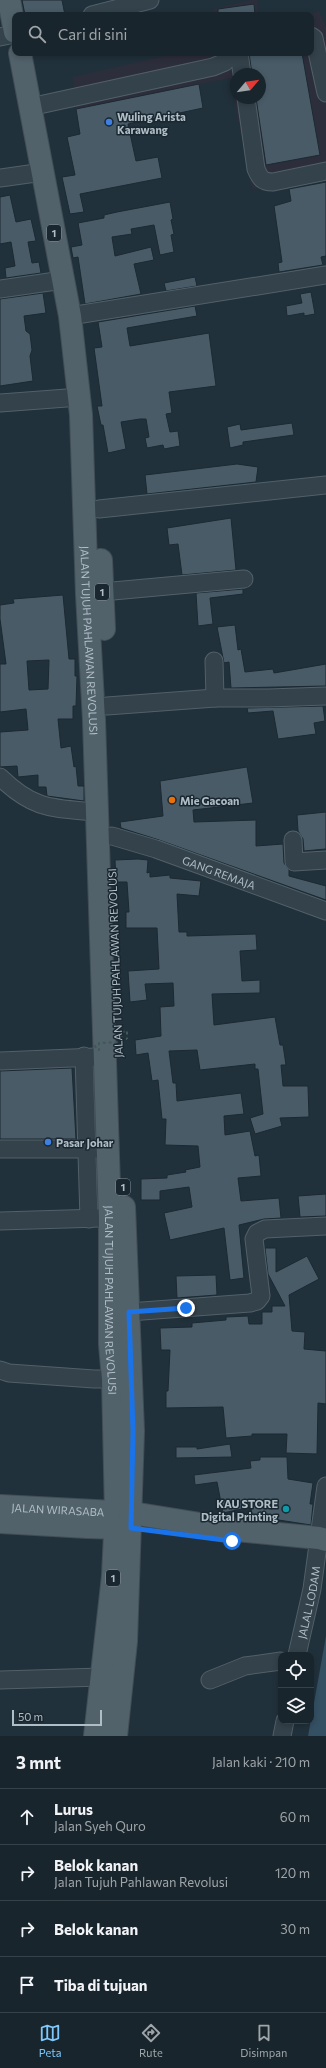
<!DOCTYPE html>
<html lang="id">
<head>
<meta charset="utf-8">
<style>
	body { margin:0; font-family:Commissioner,sans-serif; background:#222d34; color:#f1f3f6 }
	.controls { position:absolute; right:12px; bottom:12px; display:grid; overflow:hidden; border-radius:8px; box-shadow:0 2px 6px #0003 }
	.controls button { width:36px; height:36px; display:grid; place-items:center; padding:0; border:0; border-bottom:1px solid #374248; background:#19252c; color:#f1f3f6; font:20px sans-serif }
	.compass { position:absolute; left:230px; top:68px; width:36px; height:36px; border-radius:50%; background:#19252c; box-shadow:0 2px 6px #0003; rotate:61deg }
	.scale { position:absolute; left:12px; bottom:10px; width:90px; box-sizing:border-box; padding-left:4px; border:2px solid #afbdc7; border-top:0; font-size:11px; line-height:14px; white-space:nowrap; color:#afbdc7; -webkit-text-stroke:3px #1a2730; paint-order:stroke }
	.stop { position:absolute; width:12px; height:12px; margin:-9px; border:3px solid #1a73e8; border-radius:50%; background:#fff }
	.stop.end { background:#1a73e8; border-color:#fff; box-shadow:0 1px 4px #0008 }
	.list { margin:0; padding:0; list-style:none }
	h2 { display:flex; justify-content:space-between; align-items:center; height:52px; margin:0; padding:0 16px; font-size:17px }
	h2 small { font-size:13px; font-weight:400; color:#9fa5a9 }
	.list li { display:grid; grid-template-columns:26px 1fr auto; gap:12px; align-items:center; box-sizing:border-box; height:56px; padding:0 16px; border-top:1px solid #374248 }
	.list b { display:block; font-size:15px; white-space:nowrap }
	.list p { margin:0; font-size:13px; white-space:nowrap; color:#9fa5a9 }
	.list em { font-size:13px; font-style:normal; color:#9fa5a9 }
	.icon { flex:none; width:22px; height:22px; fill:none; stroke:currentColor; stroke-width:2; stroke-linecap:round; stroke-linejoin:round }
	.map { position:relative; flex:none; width:326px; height:1736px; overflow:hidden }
	.search { position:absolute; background:#19252c; box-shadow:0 2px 6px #0003; left:12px; right:12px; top:12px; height:44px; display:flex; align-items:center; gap:10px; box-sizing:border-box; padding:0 14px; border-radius:8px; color:#9fa5a9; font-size:15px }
	.sheet { height:276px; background:#19252c }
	nav { display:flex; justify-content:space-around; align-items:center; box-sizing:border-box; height:56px; border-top:1px solid #374248; background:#19252c; font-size:11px; color:#9fa5a9 }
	nav a { display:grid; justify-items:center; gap:2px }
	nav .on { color:#7fc8fc }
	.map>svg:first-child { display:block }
	.medical { fill:#2d2e3c; fill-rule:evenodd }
	.water { fill:#345063 }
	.building { fill:#485b67; stroke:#1c2932; fill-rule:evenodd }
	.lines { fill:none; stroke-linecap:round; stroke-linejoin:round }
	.minor-casing { stroke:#526069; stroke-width:19 }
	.major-casing { stroke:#414e57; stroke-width:24 }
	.path { stroke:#405856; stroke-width:2; stroke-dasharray:3 3; stroke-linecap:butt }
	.minor { stroke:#34424b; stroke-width:17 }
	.major { stroke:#52626b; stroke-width:22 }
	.path-bridge { stroke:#405856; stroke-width:2; stroke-dasharray:3 3; stroke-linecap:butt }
	.route { stroke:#1a73e8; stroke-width:5 }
	.shop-dot { fill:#3f7fe0; stroke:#1a2730; stroke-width:1.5 }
	.food-dot { fill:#e8710a; stroke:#1a2730; stroke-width:1.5 }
	.culture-dot { fill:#0f9aa8; stroke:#1a2730; stroke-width:1.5 }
	.labels { text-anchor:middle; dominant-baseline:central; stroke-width:3; stroke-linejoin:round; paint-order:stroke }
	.shield { fill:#1a2730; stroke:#82909a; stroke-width:1 }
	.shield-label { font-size:10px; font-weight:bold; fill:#afbdc7 }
	.poi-label { font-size:11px; font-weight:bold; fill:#afbdc7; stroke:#1a2730; text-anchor:start }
	.street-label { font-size:11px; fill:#afbdc7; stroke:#1a2730 }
</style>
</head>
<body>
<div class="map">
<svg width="326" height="1736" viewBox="0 0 326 1736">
	<rect width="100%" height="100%" fill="#21313b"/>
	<path class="medical" d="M252,0H257L259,15H214L213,9Z
		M319,11L326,26V174L252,189L230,78L76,109L73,77L178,53H311V15H306ZM236,74H260V98H236Z"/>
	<path class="water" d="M326,1636V1736H308Z"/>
	<path class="building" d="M22,0H62L65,15H52V13L25,15Z
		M254,4L255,15H218V9Z
		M249,53H302L320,155L266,165L256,98H260V74H252Z
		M199,84L203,108L128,124L136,161L158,157L162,178L80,194L84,212L70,214L62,177L75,175L67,137L80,134L76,109Z
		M326,182V256L321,257L323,265L279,272L278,263L282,262L274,206L291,201L289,189Z
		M10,195L16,222L31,219L36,241L28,242L32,263L39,262L41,273L6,278L5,268L15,266L11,242L0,244V197Z
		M170,202L173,219L171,220L174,234L171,235L174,252L160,255L154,225L131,229L132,234L112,237L115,256L151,247L154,260L134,264L141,294L85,304L78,257L73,258L71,247L82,245L78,223L104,218V215L117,212Z
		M195,277L197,286L166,291L164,283Z
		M311,292L315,314L304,316V313L287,316L286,306L302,303L300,294Z
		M43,293L46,313L24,316L26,331L30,334L32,350L30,356L33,381L0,386V299Z
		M195,306L197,316L127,328L130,346L209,333L216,386L169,392L172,413L166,414L170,432L178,431L180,446L164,449L163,445L147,448L145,438L149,437L146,419H140L121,422L126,449L108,453L103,425H101L97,406H102L94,348L102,347L98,322Z
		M292,423L294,435L243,442V445L230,448L227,427L240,424L241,430Z
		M237,464L258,467L256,482L147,494L145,475Z
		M231,518L236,570L182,575L178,544L169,545L167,528Z
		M243,589V594L210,598L213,624L198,626L196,593Z
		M63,595L69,659H75V676H77L76,706H73V719H58L61,748L71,746L74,767L76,766L78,786H84V801L47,796L46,787H38V775L18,777L17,766L0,767V732L28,730L26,709L0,712V664H6L0,619V605L14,603L13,599ZM49,660L48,689L29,690L27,661Z
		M235,625L238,650L241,649L245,672L273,669L274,673L326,664V686L231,688L229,662L224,663L217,627Z
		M323,706L325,721L314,723L316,734L278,739L273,711L248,713L247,708Z
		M247,767L253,803L193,810L194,822L256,820V846L283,844L284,863L289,870V876L326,886V900L159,840L121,828L120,822L163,816L160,781Z
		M326,812V849L304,851L303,839L298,831L297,815Z
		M138,859L148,860L147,873L150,872V877L170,875V878L201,881L199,896L177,894L179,932H187V936L256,934L257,950L240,951L242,981L260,980V993L212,994L214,1025L275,1017L280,1045H283L286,1065H281L283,1086H308L309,1117L280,1118L282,1126L255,1134L250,1118L263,1114L258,1069H255V1064L200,1070L197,1050L169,1051L173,1083H176L177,1101L241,1093L244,1114L224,1116L225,1135L250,1131L255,1156L259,1155L261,1176L238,1178L241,1201L279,1198L281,1218L264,1219L239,1225L244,1278L230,1280L224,1228L170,1240L164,1213L192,1207L189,1187L160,1191V1200H141V1179L167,1178V1175L186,1172L185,1170L200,1167L198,1146L165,1145L166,1119H162L158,1080L152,1081L148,1053L136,1055L135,1040L161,1036L160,1007L174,1006L173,983L145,984L147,1000L130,1002L128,971L159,969L157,928H126V912H129L127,882H116L115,860Z
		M72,1068L76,1139H0V1071Z
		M326,1194V1216L300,1217L298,1196Z
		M265,1248H276V1272L307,1256L319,1279L289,1295L292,1331L305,1332L304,1349L326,1351V1404L318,1403L317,1454L286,1453L287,1434H252V1436L226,1438L223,1407L166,1408V1391H168L170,1350H161L160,1328L192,1327V1323L226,1320V1317L248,1316L249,1324H262V1312H272V1306H285L268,1274Z
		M216,1275L217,1295L177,1298L176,1276Z
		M230,1444L232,1457L176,1458V1447H197V1449Z
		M260,1457H287L288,1479L313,1483L310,1504H313L311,1525L272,1519H252L251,1507L223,1513L217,1482L195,1485L194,1475L251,1468L250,1461L260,1460Z"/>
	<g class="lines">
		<g class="minor-casing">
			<g id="minor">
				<path d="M92,15L150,0"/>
				<path d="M311,36L314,38L326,93"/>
				<path d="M0,37L15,34"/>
				<path d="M239,53L242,74"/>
				<path d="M246,98L256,169C260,178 262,182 273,182L326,171"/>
				<path d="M30,107L213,67L225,62L231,53"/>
				<path d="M0,178L43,172"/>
				<path d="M0,289L63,280"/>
				<path d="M70,316L326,275"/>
				<path d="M0,403L80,397"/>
				<path d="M99,509L326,485"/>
				<path d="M102,592L244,579"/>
				<path d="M214,661L215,698"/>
				<path d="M107,706L215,698H269L326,696"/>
				<path d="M0,777C34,810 52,808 96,812"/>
				<path id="s1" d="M112,836L156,849L326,911"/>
				<path d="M293,840L294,862L326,860"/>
				<path d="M84,1056L89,1219"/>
				<path d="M0,1061L96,1057"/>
				<path d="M0,1149H100"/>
				<path d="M0,1221L100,1218"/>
				<path d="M129,1312L250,1303L257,1301L261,1296L254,1239L257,1233L265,1229L326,1226"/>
				<path d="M0,1370L9,1373L94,1379H113"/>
				<path id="s2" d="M297,1655L312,1589L326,1486"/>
				<path d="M0,1680L102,1677"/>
				<path d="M210,1680L245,1666L281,1661"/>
				<path d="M282,1736L285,1721"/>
			</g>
		</g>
		<g class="major-casing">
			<g id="major">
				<path d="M9,0L15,32"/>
				<path id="s3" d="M20,53L70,316L81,415L87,594L94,720L110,1218V1344L113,1379L116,1513L113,1576L95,1736"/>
				<path d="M101,560L104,629"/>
				<path id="s4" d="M0,1506L132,1513L237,1530L319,1538L326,1540"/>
				<path d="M0,1522L88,1527L125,1528"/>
				<path d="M116,1736L126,1641L133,1431L124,1207"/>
			</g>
		</g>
		<path class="path" d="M120,1039H127"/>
		<use href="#minor" class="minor"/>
		<use href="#major" class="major"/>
		<path class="path-bridge" d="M95,1045L96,1049L99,1050V1043L122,1042L121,1032L127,1031V1039"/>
	</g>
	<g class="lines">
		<path class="route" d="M186,1308L129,1312L133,1431L131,1528L232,1541"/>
	</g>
	<g class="shop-dot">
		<circle cx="109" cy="122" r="4"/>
		<circle cx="48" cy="1142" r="4"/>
	</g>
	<circle class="food-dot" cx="172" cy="800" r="4"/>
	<circle class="culture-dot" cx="286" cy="1509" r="4"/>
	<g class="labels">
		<g class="shield">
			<rect x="47" y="225" width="14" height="16" rx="3"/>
			<rect x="95" y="584" width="14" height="16" rx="3"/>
			<rect x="116" y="1179" width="14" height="16" rx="3"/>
			<rect x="106" y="1570" width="14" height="16" rx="3"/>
		</g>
		<g class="shield-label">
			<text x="54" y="233">1</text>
			<text x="102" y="592">1</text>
			<text x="123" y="1187">1</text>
			<text x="113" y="1578">1</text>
		</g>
		<g class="poi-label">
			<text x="117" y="116">Wuling Arista<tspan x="117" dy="13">Karawang</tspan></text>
			<text x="180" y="800">Mie Gacoan</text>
			<text x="56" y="1142">Pasar Johar</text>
			<text x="278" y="1503" text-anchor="end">KAU STORE<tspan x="278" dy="13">Digital Printing</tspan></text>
		</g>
		<g class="street-label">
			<text stroke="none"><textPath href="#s3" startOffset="593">JALAN TUJUH PAHLAWAN REVOLUSI</textPath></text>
			<text stroke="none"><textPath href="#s1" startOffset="113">GANG REMAJA</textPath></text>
			<text transform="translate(115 963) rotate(-92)">JALAN TUJUH PAHLAWAN REVOLUSI</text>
			<text stroke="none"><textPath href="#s3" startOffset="1253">JALAN TUJUH PAHLAWAN REVOLUSI</textPath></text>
			<text stroke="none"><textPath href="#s4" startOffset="58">JALAN WIRASABA</textPath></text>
			<text stroke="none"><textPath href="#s2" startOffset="54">JALAL LODAM</textPath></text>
		</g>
	</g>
</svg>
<div class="controls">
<button><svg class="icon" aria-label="locate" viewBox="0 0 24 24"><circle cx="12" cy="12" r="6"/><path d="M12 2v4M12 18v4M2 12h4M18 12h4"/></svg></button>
<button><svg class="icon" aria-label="layers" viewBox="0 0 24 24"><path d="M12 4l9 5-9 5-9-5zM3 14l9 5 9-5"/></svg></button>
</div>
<svg class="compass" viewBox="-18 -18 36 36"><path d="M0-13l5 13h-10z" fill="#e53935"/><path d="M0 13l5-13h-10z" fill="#9fa5a9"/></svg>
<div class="scale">50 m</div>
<div class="stop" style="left:232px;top:1541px"></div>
<div class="stop end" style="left:186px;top:1308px"></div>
<div class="search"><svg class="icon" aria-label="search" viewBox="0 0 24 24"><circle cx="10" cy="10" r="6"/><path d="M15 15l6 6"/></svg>Cari di sini</div>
</div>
<section class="sheet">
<h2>3 mnt<small>Jalan kaki · 210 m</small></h2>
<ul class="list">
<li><svg class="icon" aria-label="ahead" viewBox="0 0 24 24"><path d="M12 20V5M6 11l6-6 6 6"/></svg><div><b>Lurus</b><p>Jalan Syeh Quro</p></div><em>60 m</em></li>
<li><svg class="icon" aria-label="right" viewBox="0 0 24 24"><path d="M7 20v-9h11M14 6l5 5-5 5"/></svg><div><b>Belok kanan</b><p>Jalan Tujuh Pahlawan Revolusi</p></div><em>120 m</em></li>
<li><svg class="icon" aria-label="right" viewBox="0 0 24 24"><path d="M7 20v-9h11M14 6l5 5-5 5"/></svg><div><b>Belok kanan</b></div><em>30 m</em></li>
<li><svg class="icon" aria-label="arrive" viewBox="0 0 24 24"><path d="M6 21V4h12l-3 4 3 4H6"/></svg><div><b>Tiba di tujuan</b></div></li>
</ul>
</section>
<nav>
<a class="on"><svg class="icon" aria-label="map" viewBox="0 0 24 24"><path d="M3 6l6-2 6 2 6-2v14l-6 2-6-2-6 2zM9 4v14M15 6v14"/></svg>Peta</a>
<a><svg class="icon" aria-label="directions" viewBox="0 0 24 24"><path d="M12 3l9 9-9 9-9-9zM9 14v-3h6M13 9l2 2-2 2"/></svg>Rute</a>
<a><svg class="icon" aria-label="saved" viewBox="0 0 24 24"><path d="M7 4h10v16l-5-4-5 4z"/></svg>Disimpan</a>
</nav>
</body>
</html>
